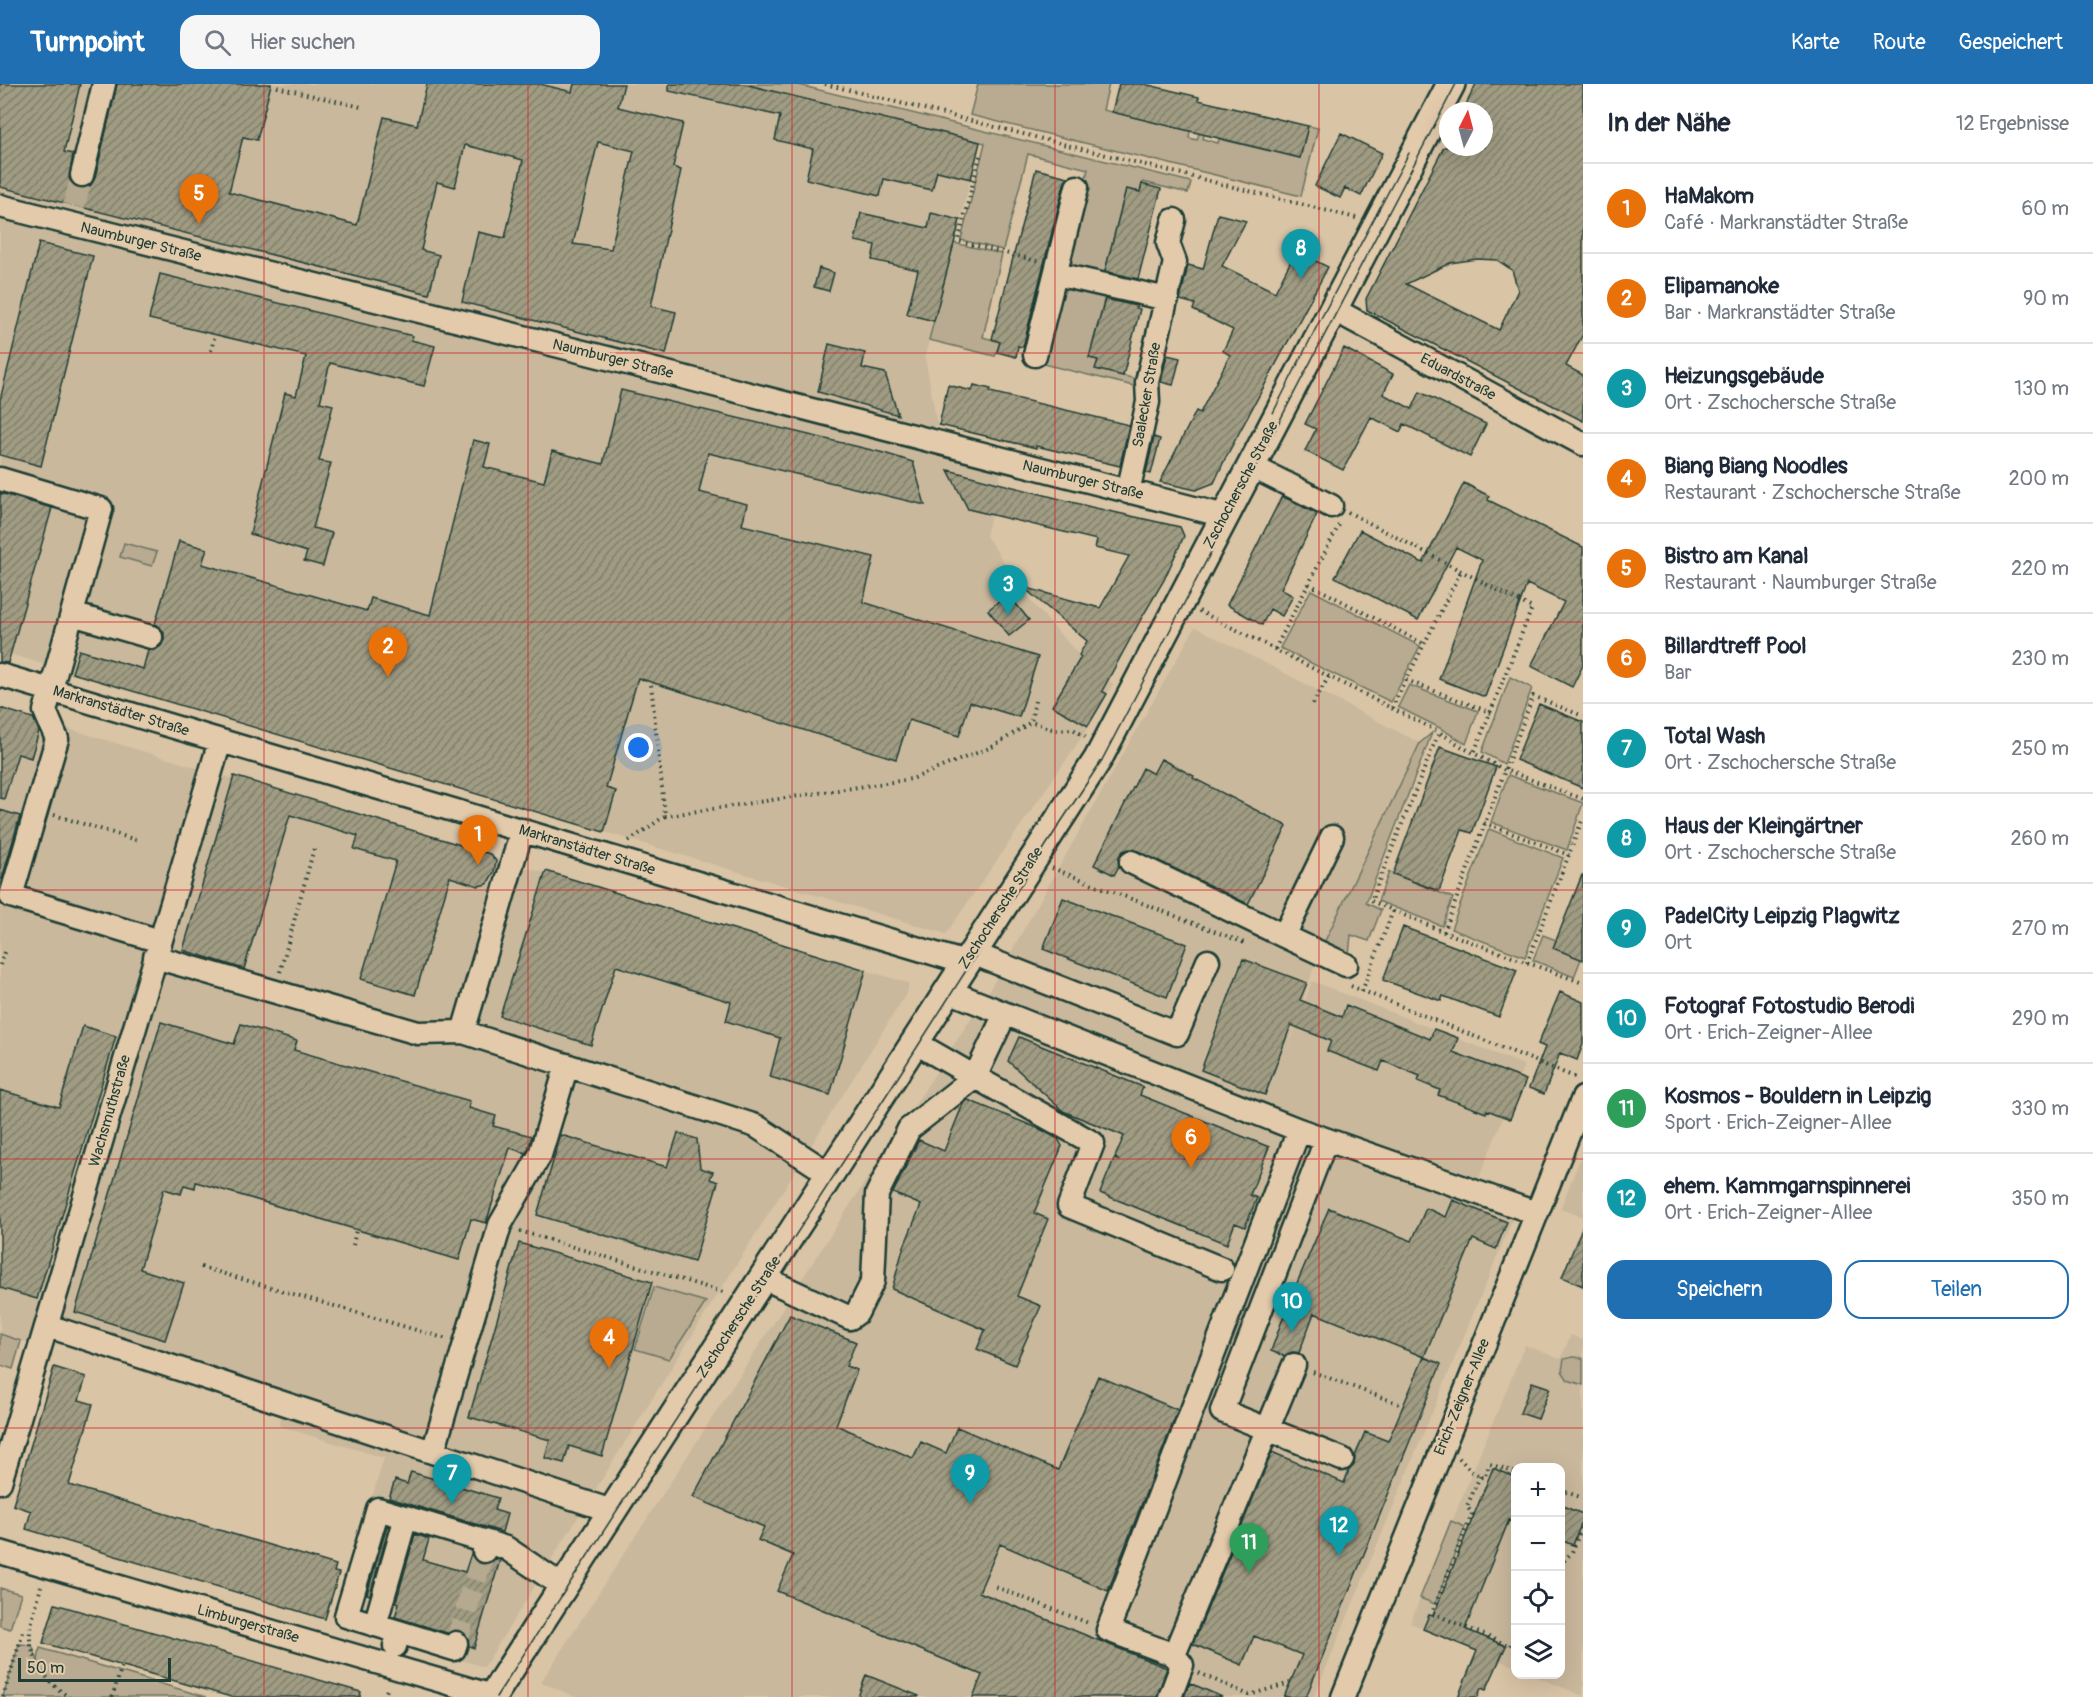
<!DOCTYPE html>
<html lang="de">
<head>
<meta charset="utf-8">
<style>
	body { margin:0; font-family:Pangolin,sans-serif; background:#f6f6f7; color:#1f2937 }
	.controls { position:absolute; right:18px; bottom:18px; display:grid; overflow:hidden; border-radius:12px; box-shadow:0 6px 24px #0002 }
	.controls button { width:54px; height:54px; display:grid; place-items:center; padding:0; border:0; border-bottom:2px solid #e0e1e3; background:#fff; color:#1f2937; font:30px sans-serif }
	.compass { position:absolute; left:1439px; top:18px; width:54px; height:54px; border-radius:50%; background:#fff; box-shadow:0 6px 24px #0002; rotate:6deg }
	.scale { position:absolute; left:18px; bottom:15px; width:153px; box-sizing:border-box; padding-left:6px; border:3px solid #1f3d34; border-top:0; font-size:16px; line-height:21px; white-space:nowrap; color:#1f3d34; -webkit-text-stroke:4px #e2caab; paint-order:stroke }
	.you { position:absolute; left:639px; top:664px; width:21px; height:21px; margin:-15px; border:4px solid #fff; border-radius:50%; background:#1a73e8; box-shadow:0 0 0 9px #1a73e833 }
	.badge { display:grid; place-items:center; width:39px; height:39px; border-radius:50%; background:#1f6fb2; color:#fff; font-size:20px; font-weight:700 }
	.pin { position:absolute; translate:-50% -50px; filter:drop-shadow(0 2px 3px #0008) }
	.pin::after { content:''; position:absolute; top:32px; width:21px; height:18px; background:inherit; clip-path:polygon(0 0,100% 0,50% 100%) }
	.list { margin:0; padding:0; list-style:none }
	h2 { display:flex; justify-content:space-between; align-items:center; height:78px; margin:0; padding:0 24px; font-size:26px }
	h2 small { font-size:20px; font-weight:400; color:#747a83 }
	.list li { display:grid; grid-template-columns:39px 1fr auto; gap:18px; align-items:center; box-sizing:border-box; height:90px; padding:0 24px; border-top:2px solid #e0e1e3 }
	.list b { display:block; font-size:22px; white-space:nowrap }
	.list p { margin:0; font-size:20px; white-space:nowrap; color:#747a83 }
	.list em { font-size:20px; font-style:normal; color:#747a83 }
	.actions { display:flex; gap:12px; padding:18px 24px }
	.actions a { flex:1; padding:14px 0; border:2px solid #1f6fb2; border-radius:18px; text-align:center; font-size:21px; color:#1f6fb2 }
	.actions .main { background:#1f6fb2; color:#fff }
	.icon { flex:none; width:33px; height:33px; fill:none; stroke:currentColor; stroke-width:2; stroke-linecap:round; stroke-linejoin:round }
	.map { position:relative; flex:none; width:1583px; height:1613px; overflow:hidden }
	header { display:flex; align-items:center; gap:36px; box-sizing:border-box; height:84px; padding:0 30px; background:#1f6fb2; color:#fff }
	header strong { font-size:28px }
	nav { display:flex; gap:33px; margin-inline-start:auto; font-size:21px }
	.search { width:420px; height:54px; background:#f6f6f7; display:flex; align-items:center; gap:15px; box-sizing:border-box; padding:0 21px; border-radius:18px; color:#747a83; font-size:22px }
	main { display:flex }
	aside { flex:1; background:#fff }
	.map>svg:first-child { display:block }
	.built { fill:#c9b89c }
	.green { fill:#b8ab91; stroke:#6c7462; stroke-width:1.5 }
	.building { fill:url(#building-hatch); stroke:#1f3d34; stroke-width:1.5; fill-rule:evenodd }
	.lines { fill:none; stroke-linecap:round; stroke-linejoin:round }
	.minor-tunnel { stroke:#b5a98f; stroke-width:22; stroke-dasharray:22 11; stroke-linecap:butt }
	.minor-casing { stroke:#1f3d34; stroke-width:27 }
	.major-casing { stroke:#1f3d34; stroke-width:32 }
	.path { stroke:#1f3d34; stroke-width:4; stroke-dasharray:1.5 4.5; stroke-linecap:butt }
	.minor { stroke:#e2caab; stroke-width:22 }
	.major { stroke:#e2caab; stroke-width:27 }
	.tram { stroke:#1f3d34; stroke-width:1.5 }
	.grid { fill:none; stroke:#cd2929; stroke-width:1.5; stroke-opacity:0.55 }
	.labels { text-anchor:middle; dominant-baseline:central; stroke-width:5; stroke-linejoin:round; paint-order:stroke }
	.street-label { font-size:15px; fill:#1f3d34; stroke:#e2caab }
</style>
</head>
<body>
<header>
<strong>Turnpoint</strong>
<div class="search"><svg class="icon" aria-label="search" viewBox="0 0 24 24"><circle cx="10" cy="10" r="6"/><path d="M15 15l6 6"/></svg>Hier suchen</div>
<nav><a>Karte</a><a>Route</a><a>Gespeichert</a></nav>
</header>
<main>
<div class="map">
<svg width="1583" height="1613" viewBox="0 0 1583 1613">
	<defs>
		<pattern id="building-hatch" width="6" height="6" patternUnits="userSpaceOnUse" patternTransform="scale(1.5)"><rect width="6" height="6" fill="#a09b83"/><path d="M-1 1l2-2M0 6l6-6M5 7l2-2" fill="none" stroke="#82806c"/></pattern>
	</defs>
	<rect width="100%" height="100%" fill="#dac4a6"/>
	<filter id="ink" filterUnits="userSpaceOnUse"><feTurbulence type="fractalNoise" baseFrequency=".0167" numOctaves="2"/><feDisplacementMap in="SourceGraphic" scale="12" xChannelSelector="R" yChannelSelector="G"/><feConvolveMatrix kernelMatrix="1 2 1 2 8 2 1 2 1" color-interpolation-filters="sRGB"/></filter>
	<g filter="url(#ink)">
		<path class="built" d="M0,0H744L980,58L925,272L937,341L924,355L1004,376L986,452L1034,521L1079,571L1113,600L1086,647L946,850L0,567Z
			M1195,543L1420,659L1315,880L1284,975L1312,897L1524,981L1479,1094L1523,1110L1314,1613H575L541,1598L990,905Z
			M0,624L908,899V907L484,1583L335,1538L384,1374L279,1342L282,1328L60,1261L21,1257L0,1250Z
			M1583,1068V1133L1560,1125Z
			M1571,1251L1583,1256V1612L1533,1591L1560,1590V1384H1516L1515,1583L1410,1539L1525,1261L1560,1275Z"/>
		<path class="green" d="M744,0H795L1191,98L1188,109L1143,98L1140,108L1126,105L1104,192L1077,185L1068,174L1088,85L1028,70L1003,166L961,156L985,59Z
			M978,0H1109L1103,26L1190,47L1189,54L1197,56L1203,36L1207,37L1203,55L1218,59L1219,55L1300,74L1308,42L1318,44L1301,112L970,31Z
			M954,159L1002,170L983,253L1000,258L995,272L929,256Z
			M1064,202L1119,212L1117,219L1104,216L1089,274L1098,276L1096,285L1140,296L1138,303L1039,279L1056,210Z
			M124,459L157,468L152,482L120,473Z
			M1311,506L1420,562L1391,618L1280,564Z
			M1510,593L1532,604L1504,680L1482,668Z
			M1409,601L1478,627L1466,660L1440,644L1398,623Z
			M1432,649L1366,819L1381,826L1369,857L1351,851L1349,871L1324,859L1420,659Z
			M1508,691L1583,719L1567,766L1491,738Z
			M1489,745L1563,774L1525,873L1451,845Z
			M1389,788L1453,814L1442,842L1378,817Z
			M1543,851L1556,856L1553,864L1581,875L1574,893L1533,876Z
			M654,1203L706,1218L669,1275L635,1265Z
			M0,1250L21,1257L13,1285L0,1281Z
			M1573,1273L1583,1274V1301L1568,1296L1562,1287L1564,1275Z
			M1451,1437L1465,1443L1435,1520L1420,1514Z
			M0,1504L21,1510L10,1545L0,1542Z
			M19,1560L32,1561L38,1577L40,1564L206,1613H3Z"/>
		<path class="building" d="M0,0H80L64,68L73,70L69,94L73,101L79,104H86L91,101L95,94L117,0H271L257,56L243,53L229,108L357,141L384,33L417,41L427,0H540L572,8L574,0H624L618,23L683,39L673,83L681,86L651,222L676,228L666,270L462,218L478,148L505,154L523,76L465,61L455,103L437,98L421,166L439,171L429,210L0,103ZM598,58L634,67L611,165L573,160Z
			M669,0H744L980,58L971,95L937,87L932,106L884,95L880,112L806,95L813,65L775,56L780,32L669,7Z
			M1119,0H1144L1199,13L1198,16L1308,42L1300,74L1112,28Z
			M1476,0H1583V250L1566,282L1583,291V337L1367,226L1366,215L1444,63H1484V27H1463ZM1477,175L1497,176L1512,186L1518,206L1499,246L1406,200L1450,179Z
			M1341,49L1382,69L1361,112L1345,104L1340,114L1315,102Z
			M1036,85L1068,93L1064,100L1023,263L1018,262L1016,273L997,268L1000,258L992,255Z
			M1142,100L1161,105L1138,195L1105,187L1126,105L1140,108Z
			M861,129L928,144L931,129L960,136L934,237L907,230L918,186L872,176L875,161L855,157Z
			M1218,130L1246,137L1222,182L1275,208L1296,167L1328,183L1225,375L1214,399L1196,406L1160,398L1196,327L1200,329L1230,271L1223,267L1233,246L1193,226L1195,220L1180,216L1188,181L1203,185Z
			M39,159L93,172L41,382L0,371V316Z
			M819,184L834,189L829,207L814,203Z
			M160,190L413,252L411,256L435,262L424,302L330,279L320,318L333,321L319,377L331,379L313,444L332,449L323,482L304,477L307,468L250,450L285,309L296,312L306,272L149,235Z
			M1105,215L1136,222V224L1140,225L1123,292L1095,285L1098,276L1089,274Z
			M829,260L865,269L862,284L885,289L898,331L818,308Z
			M1344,264L1393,290L1383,310L1412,325L1420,308L1486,340L1470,373L1404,340L1400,348L1371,333L1343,386L1305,367L1316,345L1305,340Z
			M1167,271L1180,274L1173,301L1161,298Z
			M948,301L972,307L974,301L991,305L990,308L1129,341L1120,382L1036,362V364L939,341Z
			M621,306L884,369L913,378L925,421L708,369L699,408L747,420L742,441L874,473L863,518L1038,573L1019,633L970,618L959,652L909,636L896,675L638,594L606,704L616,707L604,748L72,589L79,566L143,585L148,566H155L161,562L164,556V549L160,543L155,540L179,457L207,465L202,480L367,527L371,514L430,531L473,356L490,360L484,383L544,398L552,367L603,380Z
			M1154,353L1160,355L1151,390L1146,389Z
			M948,386L1091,423L1180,443L1184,452L1164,496L1141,535L1102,607L1107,610L1088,642L1052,622L1081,573L1079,571L1087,557L1023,503L1100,524L1129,472L1095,464L1097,456L968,425Z
			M1464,399L1489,412L1488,416L1583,463V581L1572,603L1531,582L1564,518L1527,500L1485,613L1439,595L1482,476L1456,463L1418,536L1335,493L1360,446L1423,479Z
			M0,409L52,424L8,579L0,578Z
			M1282,412L1317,430L1281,505L1293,512L1282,532L1270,525L1262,541L1227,521Z
			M1008,510L1029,536L1009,552L988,526Z
			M1539,620L1583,638V704L1516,676Z
			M0,624L33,634L39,647L31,674L18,670L4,715L0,714Z
			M1440,663L1496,683L1472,749L1462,746L1439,807L1393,790Z
			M1161,675L1194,692L1193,694L1287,742L1248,820L1136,766L1129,765L1123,767L1119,773V782L1114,791L1094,781L1143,684L1153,690Z
			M234,692L490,770L496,777L494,788L487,800L478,802L450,793L415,911L361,895L396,777L354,765L358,752L290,731L244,885L183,866Z
			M0,726L20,732L2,795H0Z
			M546,787L866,886L830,1011L770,993L780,954L726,937L731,918L616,882L591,961L500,932Z
			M1582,791H1583V876L1553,864Z
			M1063,814L1187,860L1167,913L1043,865Z
			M1403,843L1517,886L1499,933L1443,912L1441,917L1383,896Z
			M1243,875L1307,899L1300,916L1342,933L1346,921L1430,955L1434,945L1458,954L1453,968L1526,996L1510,1035L1487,1026L1486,1029L1438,1011L1440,1006L1418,997L1420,992L1383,977L1379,987L1327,967L1331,957L1291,941L1265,1011L1201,986Z
			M1560,908L1583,918V960L1577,976L1560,969L1544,1010L1529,1004L1545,963L1538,960Z
			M161,938L234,960L241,940L297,957L294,966L470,1017L469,1024L496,1032L493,1042L532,1052L528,1066L526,1069L510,1064L486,1139L471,1135L459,1176L196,1098L195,1104L184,1101L181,1110L164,1105L140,1185L184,1199L165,1256L75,1228Z
			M83,942L116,952L37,1215L0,1204V1006L59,1023Z
			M1019,953L1143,1003L1140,1011L1269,1063L1250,1111L1257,1114L1245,1143L1235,1139L1227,1160L1100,1109L1114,1075L1118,1076L1115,1073L1124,1052L1063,1027L1008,977Z
			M968,1016L1040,1045L1058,1055L1062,1062L1034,1129L1048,1135L1017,1212L1041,1222L1015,1281L977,1265L985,1246L892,1205L903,1165L921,1121L893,1109L919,1056L944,1067L963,1020Z
			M678,1049L697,1055L700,1084L713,1088L710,1095L718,1098L694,1178L537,1131L561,1051L667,1083Z
			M1453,1116L1507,1138L1496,1165L1473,1155L1424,1273L1314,1229L1299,1269L1292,1268L1284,1272L1271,1267L1288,1220L1329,1124L1412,1157L1426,1124L1446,1133Z
			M1582,1144H1583V1202L1562,1193Z
			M519,1159L652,1198L602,1372L569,1362L564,1379L545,1374L550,1356L469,1333Z
			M790,1231L856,1258L846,1282L857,1286L836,1341L913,1374L921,1358L946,1369L957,1343L1058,1386L1098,1292L1178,1326L1108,1507L1000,1460L979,1508L1167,1584L1157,1613H973L982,1591L777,1507L793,1471L758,1456L764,1443L693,1413Z
			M1424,1273L1441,1280L1306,1613H1284L1302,1571L1254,1552L1242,1581L1193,1560L1272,1368L1344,1399L1349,1386L1354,1381L1355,1372L1365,1348L1388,1357Z
			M54,1283L86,1293L79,1316L93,1320L69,1401L336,1481L334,1488L339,1489L325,1535L26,1445L31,1427L13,1421Z
			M1532,1298L1550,1304L1538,1335L1520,1329Z
			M1493,1384L1515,1393V1439L1509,1436L1465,1545L1506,1562L1486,1606L1481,1604L1478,1613H1458L1477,1567L1423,1545L1429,1531L1433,1532Z
			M411,1388L498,1414L494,1426L507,1430L502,1448L389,1414L395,1396L407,1400Z
			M1560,1421L1583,1430V1435L1573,1461L1560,1456Z
			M387,1442L389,1443L370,1511L367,1510Z
			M415,1450L429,1455L423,1476L465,1488L471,1470L474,1476L480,1480H487L495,1475L500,1476L474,1564L469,1562L466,1551L461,1546H454L447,1549L395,1533L399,1519L396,1518Z
			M55,1520L361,1608L360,1613H231L43,1559Z
			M866,1591L919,1612L918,1613H858Z
			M1190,1599L1222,1613H1184Z"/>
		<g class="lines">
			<path class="minor-tunnel" d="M74,122L82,91
				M456,1559L484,1467"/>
			<g class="minor-casing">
				<path id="minor" d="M82,91L104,0
					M0,122L675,291L1225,432
					M1056,190L1167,215
					M1333,225L1583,360
					M1035,271L1077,103
					M1251,382L1331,422
					M0,395L101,425L45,627L57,655L11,812L160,857
					M1128,408L1148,318L1147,298L1175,178L1168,159L1174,136
					M72,530L151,553
					M0,591L966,879
					M522,746L463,948L756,1042L831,1091
					M1332,753L1284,852L1346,881
					M1131,778L1284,852
					M972,869L1177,950L1208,877
					M155,873L418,949L463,948
					M948,907L1299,1046L1536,1129
					M1005,930L975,993L1093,1059L1069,1122L1222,1185
					M1326,1056L1222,1327L1342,1375
					M764,1194L850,1234L857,1229L873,1197L877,1110L909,1045L975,993L916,959
					M48,1242L612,1427
					M433,1368L500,1141L540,1071L567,981
					M0,1398L220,657
					M484,1467L487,1458L506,1464L564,1503
					M0,1468L496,1613
					M375,1541L406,1433
					M399,1548L346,1532L378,1425L487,1458
					M395,1562L399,1548L454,1565L456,1559
					M1174,1571L1294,1281
					M1170,1613L1182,1581L1174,1571L1108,1546L1299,1046
					M1343,1613L1583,1014"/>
			</g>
			<g class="major-casing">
				<path id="major" d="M492,1613L1098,675L1451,0"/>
			</g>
			<path class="path" d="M825,0L1356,134
				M277,3L361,23
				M980,72L958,157L1037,177
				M211,267L215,251
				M1348,428L1532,524L1474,669
				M1309,500L1424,560
				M1199,527L1439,648
				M1275,565L1339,441
				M1406,596L1492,629
				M1035,617L1031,638L1055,646L1073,645L1086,653
				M1313,620L1329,592
				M1392,624L1461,487
				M1583,715L1505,686L1464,664L1439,648L1371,817L1444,848L1583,899
				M54,731L136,756
				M665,732L912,695L994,662L1031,638
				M1484,739L1569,771
				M629,757L665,732L651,600
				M1052,784L1247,860
				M1444,848L1533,612L1583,632
				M1527,879L1583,734
				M0,881L5,865
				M280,888L315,761
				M1351,902L1577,994
				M1362,907L1393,827
				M520,1147L726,1209
				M353,1161L356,1146
				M201,1183L447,1255
				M1313,1288L1402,1321
				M1459,1374L1472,1388L1484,1394L1490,1380L1516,1389
				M1480,1392L1467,1422L1472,1430L1432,1529L1510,1562L1516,1549
				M1560,1406L1583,1414
				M1560,1481L1572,1468L1583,1441
				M41,1502C38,1517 32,1533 30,1548C28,1573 49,1601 69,1613
				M996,1503L1091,1540
				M1199,1589L1249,1611L1290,1599
				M3,1613L23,1548
				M112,1613L122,1582
				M384,1613L388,1603"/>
			<use href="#minor" class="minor"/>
			<use href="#major" class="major"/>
			<path class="tram" d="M1273,329L1318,240L1409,69
				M496,1613L900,990L1059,741L1102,676L1456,0"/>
		</g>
	</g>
	<path class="grid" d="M264,0V1613M528,0V1613M792,0V1613M1055,0V1613M1319,0V1613M0,269H1583M0,538H1583M0,806H1583M0,1075H1583M0,1344H1583"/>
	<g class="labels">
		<g class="street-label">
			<text transform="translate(141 158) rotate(14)">Naumburger Straße</text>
			<text transform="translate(613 275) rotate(14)">Naumburger Straße</text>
			<text transform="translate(1458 293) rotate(28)">Eduardstraße</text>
			<text transform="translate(1147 311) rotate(-80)">Saalecker Straße</text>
			<text transform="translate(1083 396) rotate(14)">Naumburger Straße</text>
			<text transform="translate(1241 401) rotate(-62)">Zschochersche Straße</text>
			<text transform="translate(121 627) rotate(17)">Markranstädter Straße</text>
			<text transform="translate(587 766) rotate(17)">Markranstädter Straße</text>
			<text transform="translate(1001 824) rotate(-57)">Zschochersche Straße</text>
			<text transform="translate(110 1027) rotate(-74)">Wachsmuthstraße</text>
			<text transform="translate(739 1233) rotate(-57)">Zschochersche Straße</text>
			<text transform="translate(1462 1313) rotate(-68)">Erich-Zeigner-Allee</text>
			<text transform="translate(248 1540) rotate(16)">Limburgerstraße</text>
		</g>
	</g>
</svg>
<div class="controls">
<button>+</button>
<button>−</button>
<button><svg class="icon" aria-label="locate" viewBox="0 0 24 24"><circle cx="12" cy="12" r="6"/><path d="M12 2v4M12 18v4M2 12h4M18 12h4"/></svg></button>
<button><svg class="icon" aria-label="layers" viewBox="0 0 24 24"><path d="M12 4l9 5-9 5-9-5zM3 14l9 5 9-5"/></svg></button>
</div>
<svg class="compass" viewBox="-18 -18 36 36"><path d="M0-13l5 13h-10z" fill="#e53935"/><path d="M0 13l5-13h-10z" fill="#747a83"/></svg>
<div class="scale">50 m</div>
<div class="you"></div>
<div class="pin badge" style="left:478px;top:781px;background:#e8710a">1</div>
<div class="pin badge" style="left:388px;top:593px;background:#e8710a">2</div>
<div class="pin badge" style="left:1008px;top:531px;background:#0f9aa8">3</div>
<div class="pin badge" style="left:609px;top:1284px;background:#e8710a">4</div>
<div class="pin badge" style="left:199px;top:140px;background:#e8710a">5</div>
<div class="pin badge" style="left:1191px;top:1084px;background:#e8710a">6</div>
<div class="pin badge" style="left:452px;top:1420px;background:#0f9aa8">7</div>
<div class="pin badge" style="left:1301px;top:195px;background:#0f9aa8">8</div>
<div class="pin badge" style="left:970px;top:1420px;background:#0f9aa8">9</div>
<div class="pin badge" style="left:1292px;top:1248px;background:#0f9aa8">10</div>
<div class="pin badge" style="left:1249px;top:1489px;background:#2e9e5b">11</div>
<div class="pin badge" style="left:1339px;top:1472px;background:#0f9aa8">12</div>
</div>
<aside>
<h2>In der Nähe<small>12 Ergebnisse</small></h2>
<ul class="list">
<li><span class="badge" style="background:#e8710a">1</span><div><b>HaMakom</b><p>Café · Markranstädter Straße</p></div><em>60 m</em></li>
<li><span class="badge" style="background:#e8710a">2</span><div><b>Elipamanoke</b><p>Bar · Markranstädter Straße</p></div><em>90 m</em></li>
<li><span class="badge" style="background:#0f9aa8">3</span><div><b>Heizungsgebäude</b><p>Ort · Zschochersche Straße</p></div><em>130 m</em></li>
<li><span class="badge" style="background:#e8710a">4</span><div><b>Biang Biang Noodles</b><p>Restaurant · Zschochersche Straße</p></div><em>200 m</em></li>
<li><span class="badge" style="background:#e8710a">5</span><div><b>Bistro am Kanal</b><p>Restaurant · Naumburger Straße</p></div><em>220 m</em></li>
<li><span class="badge" style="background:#e8710a">6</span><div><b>Billardtreff Pool</b><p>Bar</p></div><em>230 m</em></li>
<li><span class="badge" style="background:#0f9aa8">7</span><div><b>Total Wash</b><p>Ort · Zschochersche Straße</p></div><em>250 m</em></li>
<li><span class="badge" style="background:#0f9aa8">8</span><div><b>Haus der Kleingärtner</b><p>Ort · Zschochersche Straße</p></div><em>260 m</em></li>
<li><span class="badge" style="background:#0f9aa8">9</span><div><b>PadelCity Leipzig Plagwitz</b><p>Ort</p></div><em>270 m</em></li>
<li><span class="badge" style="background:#0f9aa8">10</span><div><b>Fotograf Fotostudio Berodi</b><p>Ort · Erich-Zeigner-Allee</p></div><em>290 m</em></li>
<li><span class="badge" style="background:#2e9e5b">11</span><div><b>Kosmos - Bouldern in Leipzig</b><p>Sport · Erich-Zeigner-Allee</p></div><em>330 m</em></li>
<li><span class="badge" style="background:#0f9aa8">12</span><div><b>ehem. Kammgarnspinnerei</b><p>Ort · Erich-Zeigner-Allee</p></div><em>350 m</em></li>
</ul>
<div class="actions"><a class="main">Speichern</a><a>Teilen</a></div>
</aside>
</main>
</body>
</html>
